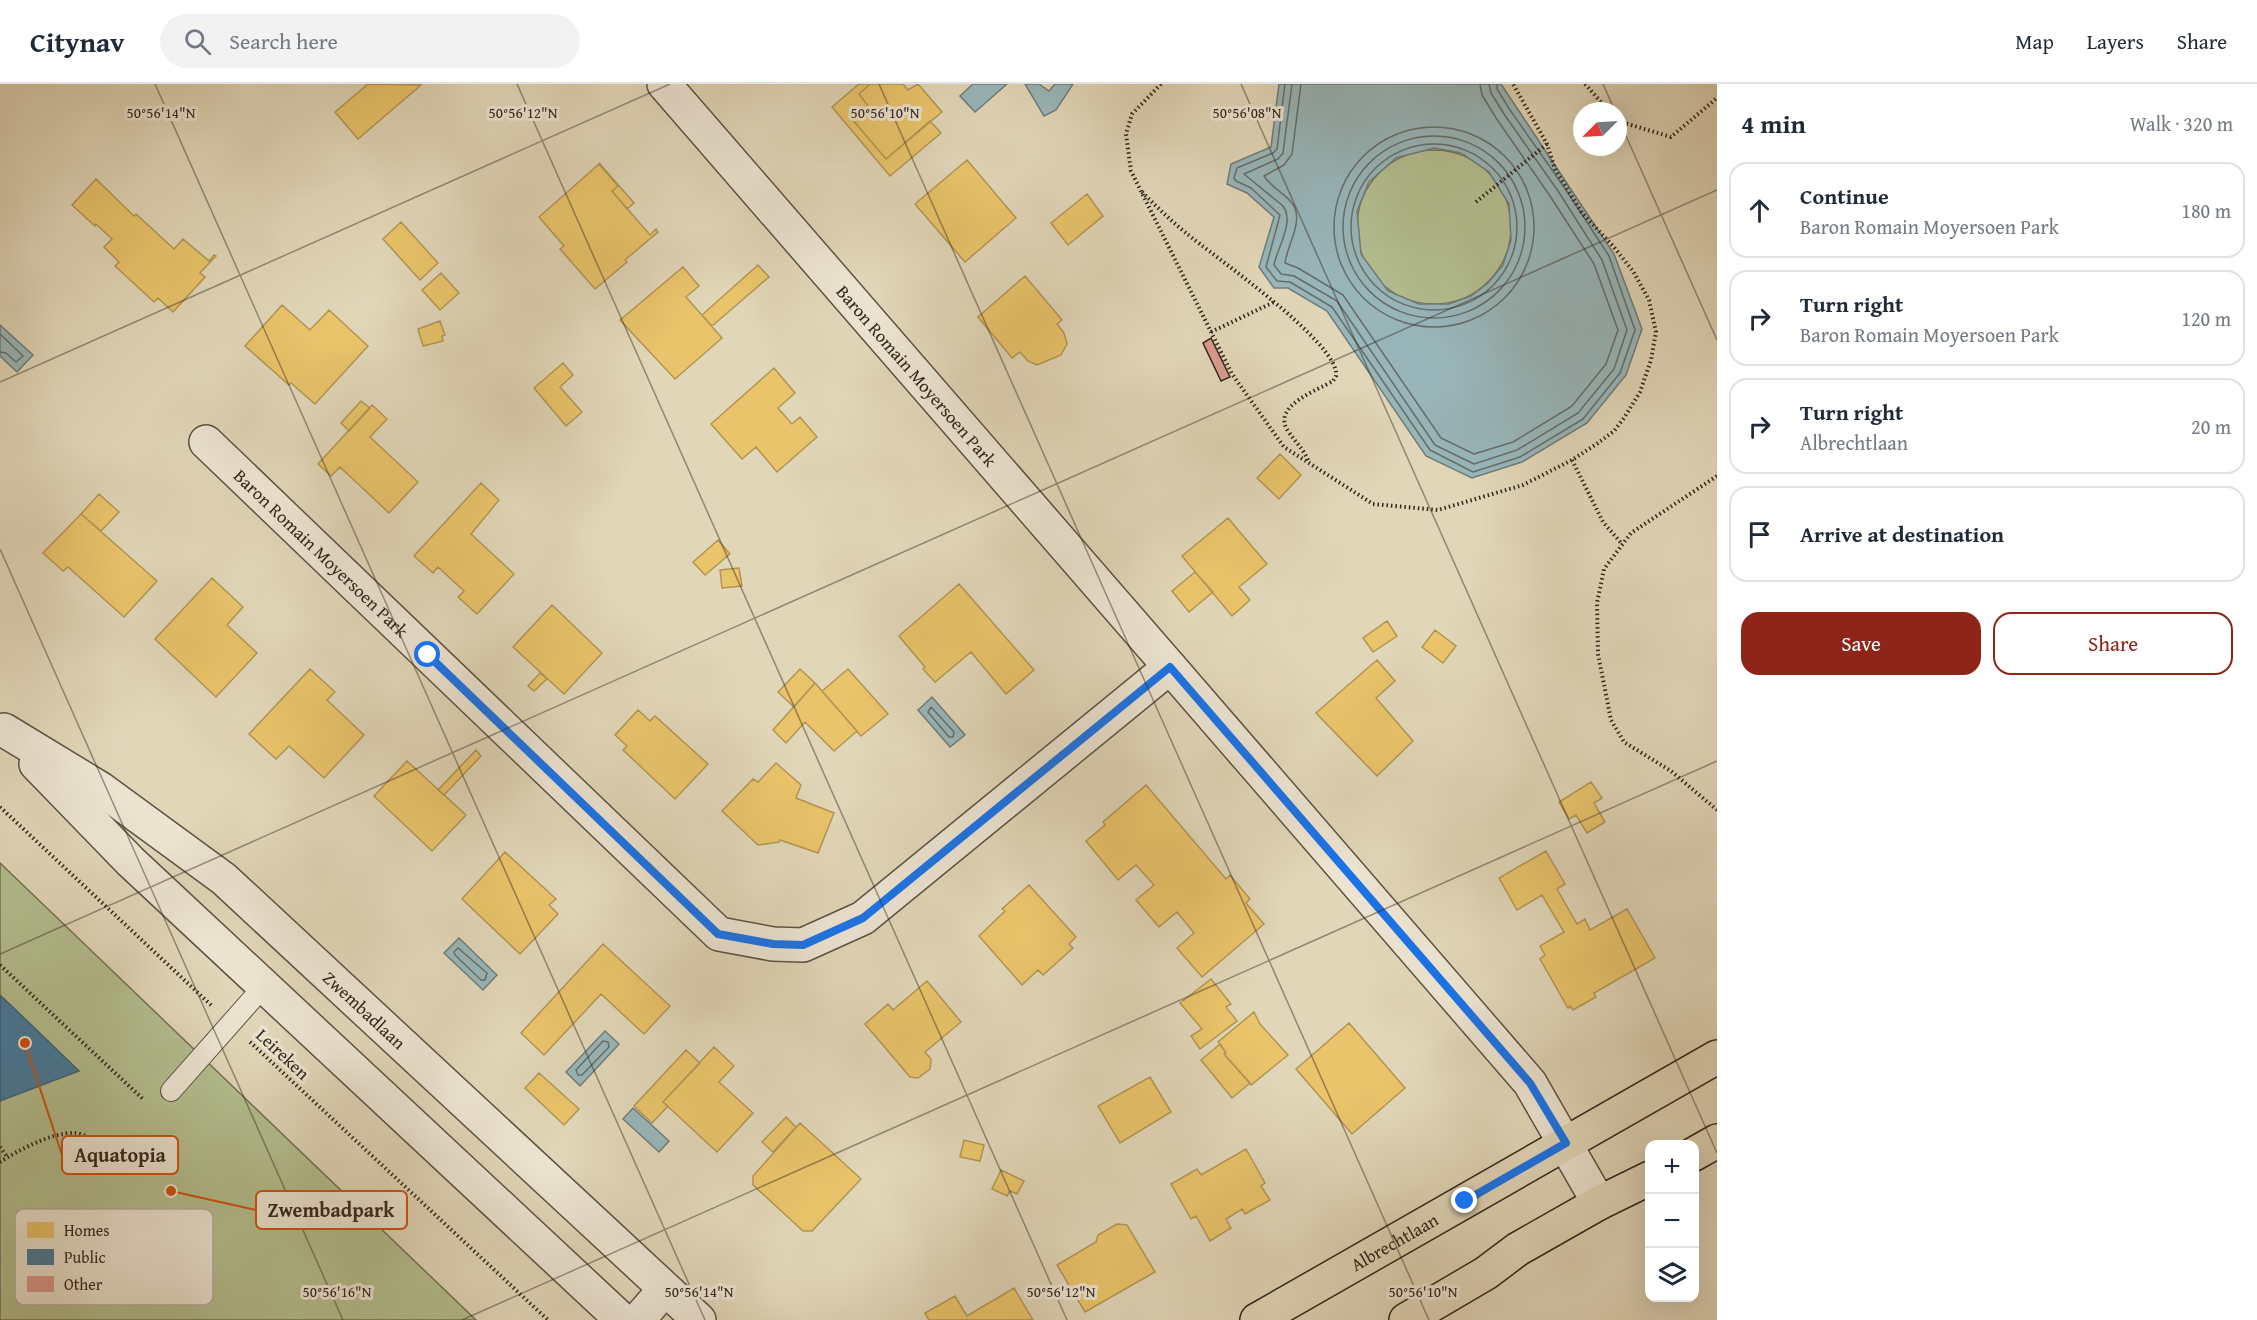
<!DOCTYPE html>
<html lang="en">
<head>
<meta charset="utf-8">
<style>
	body { margin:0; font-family:"Gentium Book Plus",serif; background:#f2f2f3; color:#1f2937 }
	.controls { position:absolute; right:18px; bottom:18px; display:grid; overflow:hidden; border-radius:12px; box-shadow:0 6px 24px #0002 }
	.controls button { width:54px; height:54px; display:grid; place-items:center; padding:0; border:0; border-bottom:2px solid #e0e1e3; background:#fff; color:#1f2937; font:30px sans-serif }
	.compass { position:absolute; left:1573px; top:18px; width:54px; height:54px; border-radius:50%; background:#fff; box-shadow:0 6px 24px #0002; rotate:246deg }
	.stop { position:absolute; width:18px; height:18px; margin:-14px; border:4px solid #1a73e8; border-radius:50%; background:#fff }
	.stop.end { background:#1a73e8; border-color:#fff; box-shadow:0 2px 6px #0008 }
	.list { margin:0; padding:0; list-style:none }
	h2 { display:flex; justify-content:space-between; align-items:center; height:78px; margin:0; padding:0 24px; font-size:26px }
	h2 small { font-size:20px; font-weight:400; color:#747a83 }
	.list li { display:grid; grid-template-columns:39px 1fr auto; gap:18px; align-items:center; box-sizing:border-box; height:96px; margin:0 12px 12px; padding:0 12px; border:2px solid #e0e1e3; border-radius:18px }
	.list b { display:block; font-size:22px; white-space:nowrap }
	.list p { margin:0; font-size:20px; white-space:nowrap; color:#747a83 }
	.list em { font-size:20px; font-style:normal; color:#747a83 }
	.actions { display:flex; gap:12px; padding:18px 24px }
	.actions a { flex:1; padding:14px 0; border:2px solid #8f2418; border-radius:18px; text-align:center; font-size:21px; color:#8f2418 }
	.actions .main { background:#8f2418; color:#fff }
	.icon { flex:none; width:33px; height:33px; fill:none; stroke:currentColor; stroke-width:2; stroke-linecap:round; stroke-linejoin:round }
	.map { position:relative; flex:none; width:1717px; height:1236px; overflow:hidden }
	header { display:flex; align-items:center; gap:36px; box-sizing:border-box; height:84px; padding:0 30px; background:#fff; border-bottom:2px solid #e0e1e3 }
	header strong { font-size:28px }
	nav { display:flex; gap:33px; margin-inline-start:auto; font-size:21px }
	.search { width:420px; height:54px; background:#f2f2f3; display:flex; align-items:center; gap:15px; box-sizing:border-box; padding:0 21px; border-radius:33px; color:#747a83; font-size:22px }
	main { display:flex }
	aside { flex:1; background:#fff }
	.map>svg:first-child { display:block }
	.green { fill:#b3be8f; stroke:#737256; stroke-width:1.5 }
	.water { fill:#98b6b9; stroke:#707c7b; stroke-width:1.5; fill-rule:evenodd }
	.homes { fill:#e9c46a; stroke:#b29553; stroke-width:1.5 }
	.public { fill:#457b9d; stroke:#406277; stroke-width:1.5 }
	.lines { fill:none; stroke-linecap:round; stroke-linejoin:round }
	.shore { stroke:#666e6b; stroke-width:1.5 }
	.building { fill:#da9b8f; stroke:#33261d; stroke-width:1.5 }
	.service-casing { stroke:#5e5244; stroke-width:22 }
	.minor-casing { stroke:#5e5244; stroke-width:36 }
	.tertiary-casing { stroke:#5e5244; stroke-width:36 }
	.primary-casing { stroke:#33261d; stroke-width:36 }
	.path { stroke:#33261d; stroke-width:4; stroke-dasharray:1.5 3; stroke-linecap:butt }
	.service { stroke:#ece4d1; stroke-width:20 }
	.minor { stroke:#ece4d1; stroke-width:33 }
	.tertiary { stroke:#ece4d1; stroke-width:33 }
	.primary { stroke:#e1d6b8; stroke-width:33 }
	.route { stroke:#1a73e8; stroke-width:8 }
	.ticks { fill:none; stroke:#33261d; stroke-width:1.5; stroke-opacity:0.45 }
	.labels { text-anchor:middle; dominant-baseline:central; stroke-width:6; stroke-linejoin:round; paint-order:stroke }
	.street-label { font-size:18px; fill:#33261d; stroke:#ece4d1 }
	.key { fill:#ece4d1; stroke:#b4ab9b; stroke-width:1.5 }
	.key-label { font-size:16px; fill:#33261d }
	.ticks-label { font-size:15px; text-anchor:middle; fill:#33261d; stroke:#ece4d1; stroke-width:6; stroke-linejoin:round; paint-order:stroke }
	.leader { fill:none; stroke:#cd510f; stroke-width:2 }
	.callout-dot { fill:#cd510f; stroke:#ece4d1; stroke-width:2 }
	.callout { fill:#ece4d1; stroke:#cd510f; stroke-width:2 }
	.callout-label { font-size:20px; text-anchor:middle; font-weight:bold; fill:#33261d }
</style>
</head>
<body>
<header>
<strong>Citynav</strong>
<div class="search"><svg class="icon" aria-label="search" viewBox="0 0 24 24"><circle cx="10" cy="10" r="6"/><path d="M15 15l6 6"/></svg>Search here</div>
<nav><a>Map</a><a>Layers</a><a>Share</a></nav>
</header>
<main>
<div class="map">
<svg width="1717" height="1236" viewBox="0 0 1717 1236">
	<rect width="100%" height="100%" fill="#e1d6b8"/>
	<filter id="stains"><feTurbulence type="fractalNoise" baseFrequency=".00333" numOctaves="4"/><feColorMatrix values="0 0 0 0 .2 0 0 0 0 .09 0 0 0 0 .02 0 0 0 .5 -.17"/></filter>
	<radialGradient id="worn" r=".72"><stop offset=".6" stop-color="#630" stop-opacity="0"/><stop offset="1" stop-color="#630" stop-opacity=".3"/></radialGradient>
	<path class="green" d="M1357 143a77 77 0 1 1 154 0a77 77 0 1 1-154 0Z
		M0,779L476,1236H0Z"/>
	<path class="water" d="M973,0H1007L975,28L960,12Z
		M1025,0H1039L1049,7L1055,0H1073L1056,26L1044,32Z
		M1279,0H1501L1614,170L1642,245L1626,291L1587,339L1522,378L1472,394L1426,372L1327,227L1288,204H1274L1259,183L1274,133L1247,109L1227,100L1231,80L1271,63ZM1434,64L1461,69L1489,88L1509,120L1511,156L1503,181L1488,199L1471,212L1449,220H1419L1388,207L1361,170L1357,127L1369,98L1396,74Z
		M0,241L33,271L17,288L0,272Z
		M932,613L965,651L950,663L918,626Z
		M459,854L497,891L483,906L444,869Z
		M605,947L619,960L580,1002L566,988Z
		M633,1024L669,1057L659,1068L623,1035Z"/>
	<path class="homes" d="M368,0L421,1L358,55L335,28Z
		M859,0H870L859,10L868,22L852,35L886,75L930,37L941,49L890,92L832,23Z
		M870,0H903L908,6L918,0L942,28L886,75L852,35L868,22L859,10Z
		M967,76L1016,134L965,178L915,120Z
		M599,79L634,119L627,125L612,107L618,102Z
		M599,80L618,102L612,107L650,151L656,145L658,148L625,176L627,178L595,205L560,165L564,162L539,133Z
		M96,95L134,132L136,130L174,165L183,155L209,177L214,171L216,172L200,189L205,193L173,228L158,214L154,218L115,182L119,178L104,163L112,155L96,140L95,142L72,121Z
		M1087,110L1103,132L1068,161L1051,139Z
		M401,138L438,179L420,196L383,155Z
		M758,181L769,193L712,242L702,231Z
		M683,183L699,202L686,213L722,254L675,295L620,236Z
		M441,189L459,209L440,226L422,206Z
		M1025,192L1062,236L1057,240L1064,249L1067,260L1061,271L1037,281L1028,277L1020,268L1012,274L978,233Z
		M282,221L310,246L329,226L368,262L315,320L291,299L289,301L245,262Z
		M440,237L445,251L442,252L443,257L423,262L418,245Z
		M563,279L573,291L560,303L582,328L566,342L534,304Z
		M774,284L795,309L778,324L792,340L800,333L817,353L777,388L756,363L742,375L711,340Z
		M361,317L370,324L349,347L341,339Z
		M372,321L387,335L370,353L418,398L389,429L340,383L331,392L318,380Z
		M1280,370L1301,391L1279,415L1257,394Z
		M481,399L499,416L471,450L514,490L477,530L458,513L464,507L438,483L433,489L414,472Z
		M99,410L119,428L101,447L81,430Z
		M81,430L157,497L124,533L68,483L63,487L43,469Z
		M1228,434L1267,480L1239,503L1250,516L1232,532L1182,472Z
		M718,456L730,470L705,491L693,478Z
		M739,484L742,502L722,504L720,486Z
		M1195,488L1213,508L1189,528L1172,507Z
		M212,494L243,523L227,541L257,569L216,613L155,555Z
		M959,500L1034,586L1006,610L971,568L935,598L923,585L925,583L899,552Z
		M552,521L602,569L564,610L513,563Z
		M1387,537L1397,552L1373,568L1363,554Z
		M1435,546L1456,562L1443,579L1422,563Z
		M1377,576L1395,597L1376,614L1413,657L1377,692L1316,629Z
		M310,585L335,608L327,616L364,651L324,694L289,662L276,675L249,650Z
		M800,585L815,599L794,623L778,608Z
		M848,585L888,630L861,652L822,607Z
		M540,589L547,595L534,607L528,602Z
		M815,599L857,647L834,667L805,638L786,659L773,646Z
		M638,626L650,637L655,632L708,680L675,715L623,666L627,662L615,651Z
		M476,666L481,672L444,711L438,706Z
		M407,677L466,731L432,767L374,712Z
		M776,679L801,701L796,714L834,729L818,769L780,756L779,758L758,761L722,727L753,695L758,698Z
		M1591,698L1602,714L1594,719L1605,738L1587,749L1576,731L1569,735L1559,718Z
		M1146,701L1226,795L1230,791L1250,815L1246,819L1264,840L1202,893L1177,864L1194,849L1177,828L1159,843L1136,816L1154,801L1136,781L1118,796L1086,757L1105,741L1103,738Z
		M1546,767L1565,800L1557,805L1577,840L1585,835L1590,846L1627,825L1655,874L1594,909L1596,913L1573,926L1570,922L1568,924L1540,875L1545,871L1540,862L1564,848L1542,811L1517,826L1499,794Z
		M505,768L556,815L549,821L558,830L520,870L462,815Z
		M1029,801L1076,853L1069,860L1073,864L1043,891L1038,886L1022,901L979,852L1005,827L1002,825Z
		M603,860L670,922L644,950L601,910L544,971L521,949Z
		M1211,895L1231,920L1226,923L1237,937L1200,965L1191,952L1202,945L1180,919Z
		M927,897L961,938L925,968L931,975L930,985L918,994L910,993L865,940L888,920L893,926Z
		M1254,928L1260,940L1288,971L1251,1001L1224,970L1226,969L1218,958Z
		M1349,939L1405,1004L1352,1050L1296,985Z
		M1220,960L1226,969L1224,970L1250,999L1232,1014L1201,976Z
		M714,963L734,982L719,998L753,1029L717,1068L663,1018Z
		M686,966L700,979L663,1018L668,1022L652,1039L634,1022Z
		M539,989L579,1025L564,1041L525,1004Z
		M1150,993L1171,1028L1120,1059L1098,1022Z
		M786,1033L796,1043L773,1068L762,1058Z
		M800,1039L861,1095L812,1147H803L753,1101V1092Z
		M964,1056L984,1061L980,1077L960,1073Z
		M1246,1065L1265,1099L1261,1102L1270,1116L1245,1130L1242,1125L1226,1135L1231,1144L1210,1157L1196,1132L1191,1135L1171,1100L1197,1085L1201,1091Z
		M1001,1086L1024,1097L1017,1110L1010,1107L1007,1112L992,1105Z
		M1117,1140L1127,1141L1155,1188L1085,1228L1057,1181L1096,1158L1098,1151Z
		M1014,1204L1033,1236H929L925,1229L955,1212L967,1232Z"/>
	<path class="public" d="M0,911L21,931L79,987L0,1017Z"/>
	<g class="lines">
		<path class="shore" d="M1285,0L1277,65L1273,69L1237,84L1234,94L1236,97L1251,104L1280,131L1266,183L1277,197L1290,198L1332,223L1430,366L1473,388L1520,373L1583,335L1620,289L1635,246L1609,172L1564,103L1510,26L1497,5V0
			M1292,0L1283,69L1278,75L1244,90L1283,122C1295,138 1277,164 1274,181L1281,190L1294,192L1337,217L1435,361L1474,380L1517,366L1578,329L1614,285L1627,246L1602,176L1558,107L1504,30L1491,9L1489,0
			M1301,0L1292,70L1284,81L1264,92C1271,103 1284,109 1292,119C1305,136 1287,161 1285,179L1298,184L1343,211L1441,354L1474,370L1513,358L1572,322L1606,280L1618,246L1594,180L1550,112L1496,34L1482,11L1480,0
			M1334 143a100 100 0 1 1 200 0a100 100 0 1 1-200 0Z
			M1343 143a91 91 0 1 1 182 0a91 91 0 1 1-182 0Z
			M1351 143a83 83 0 1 1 166 0a83 83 0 1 1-166 0Z
			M0,250L23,272L16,278L6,269L0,268
			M931,623L954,648L953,653H949L928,628Z
			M458,864L487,889L485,896H481L455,871L454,868Z
			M603,957L608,958L609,963L582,991H578L576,986Z"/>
	</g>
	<path class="building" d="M1211,254L1230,293L1221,297L1203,259Z"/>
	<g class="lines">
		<g class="service-casing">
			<path id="service" d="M171,1007L263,903"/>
		</g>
		<g class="minor-casing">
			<g id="minor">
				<path id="s1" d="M664,0L1170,583"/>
				<path id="s2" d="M206,358L719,850L773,860L803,861L863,834L1170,583L1530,999L1599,1119"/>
			</g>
		</g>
		<g class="tertiary-casing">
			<g id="tertiary">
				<path id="s3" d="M4,646L101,705L224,795L699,1236"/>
				<path d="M36,680L130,777L622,1236"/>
				<path d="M638,1236L665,1205"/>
			</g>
		</g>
		<g class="primary-casing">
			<g id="primary">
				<path d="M1694,1070L1717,1057"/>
				<path id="s4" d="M1257,1236L1717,973"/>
				<path d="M1406,1236L1486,1189L1518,1165L1599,1119L1650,1094"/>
			</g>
		</g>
		<path class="path" d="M1161,0L1132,30L1126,50L1131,87L1232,290L1284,363L1373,420L1438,426L1523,401L1572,376L1598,359L1614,347L1624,334L1640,308L1651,276L1656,248L1649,216L1633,187L1613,162L1582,129L1555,85L1547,60L1513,0
			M1585,0L1609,27
			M1618,37L1671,53L1717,14
			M1142,108C1156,122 1170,136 1186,149C1212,171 1341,260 1336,292L1333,297C1318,306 1271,322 1288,347C1296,359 1302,363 1309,378
			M1476,118L1547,60
			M1211,248L1274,218
			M1572,376L1603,438L1622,460
			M1717,392L1631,449L1604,485L1597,519L1598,570L1611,636L1624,658L1671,687L1717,726
			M0,723L212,922
			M0,881L144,1016
			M250,958L548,1236
			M0,1063L8,1074
			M0,1078C17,1067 65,1040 85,1052C93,1057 99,1066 106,1072"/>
		<use href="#service" class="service"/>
		<use href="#minor" class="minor"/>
		<use href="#tertiary" class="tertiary"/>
		<use href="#primary" class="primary"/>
	</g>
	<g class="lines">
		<path class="route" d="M428,571L718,850L773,860L803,861L863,834L1170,583L1530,999L1566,1059L1465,1117"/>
	</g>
	<path class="ticks" d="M155,0L705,1236M517,0L1067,1236M879,0L1429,1236M1241,0L1717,1069M1603,0L1615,27M1618,34L1717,256M0,298L670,0M0,465L343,1236M0,870L1717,106M462,1236L1717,677"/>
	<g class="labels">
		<g class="street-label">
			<text stroke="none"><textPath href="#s1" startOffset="386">Baron Romain Moyersoen Park</textPath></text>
			<text stroke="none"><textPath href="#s2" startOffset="160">Baron Romain Moyersoen Park</textPath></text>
			<text stroke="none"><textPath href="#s3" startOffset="458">Zwembadlaan</textPath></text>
			<text transform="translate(283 970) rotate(43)">Leireken</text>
			<text stroke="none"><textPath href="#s4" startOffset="158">Albrechtlaan</textPath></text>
		</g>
	</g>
	<rect x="15" y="1125" width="198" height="96" rx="9" class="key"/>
	<rect x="27" y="1138" width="27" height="16" fill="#e9c46a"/>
	<rect x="27" y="1165" width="27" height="16" fill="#457b9d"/>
	<rect x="27" y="1192" width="27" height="16" fill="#da9b8f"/>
	<g class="key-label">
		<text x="64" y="1152">Homes</text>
		<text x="64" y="1179">Public</text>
		<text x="64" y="1206">Other</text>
	</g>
	<g class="ticks-label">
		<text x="161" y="34">50°56'14"N</text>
		<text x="523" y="34">50°56'12"N</text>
		<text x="885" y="34">50°56'10"N</text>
		<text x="1247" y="34">50°56'08"N</text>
		<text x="337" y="1213">50°56'16"N</text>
		<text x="699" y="1213">50°56'14"N</text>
		<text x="1061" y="1213">50°56'12"N</text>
		<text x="1423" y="1213">50°56'10"N</text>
	</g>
	<path class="leader" d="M25 959L62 1071M171 1107L256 1126"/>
	<g class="callout-dot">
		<circle cx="25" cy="959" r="6"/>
		<circle cx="171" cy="1107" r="6"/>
	</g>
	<g class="callout">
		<rect x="62" y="1052" width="116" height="38" rx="6"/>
		<rect x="256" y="1107" width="151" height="38" rx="6"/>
	</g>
	<g class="callout-label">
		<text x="120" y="1078">Aquatopia</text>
		<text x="331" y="1133">Zwembadpark</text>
	</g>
	<rect width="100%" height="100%" filter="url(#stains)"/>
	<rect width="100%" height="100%" fill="url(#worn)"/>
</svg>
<div class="controls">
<button>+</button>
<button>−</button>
<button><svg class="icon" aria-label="layers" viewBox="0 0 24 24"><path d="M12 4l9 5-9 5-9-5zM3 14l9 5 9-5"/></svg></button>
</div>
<svg class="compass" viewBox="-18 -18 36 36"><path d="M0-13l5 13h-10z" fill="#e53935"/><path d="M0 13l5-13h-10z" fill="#747a83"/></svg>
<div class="stop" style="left:428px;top:571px"></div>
<div class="stop end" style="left:1465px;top:1117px"></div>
</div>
<aside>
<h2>4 min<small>Walk · 320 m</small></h2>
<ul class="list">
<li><svg class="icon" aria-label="ahead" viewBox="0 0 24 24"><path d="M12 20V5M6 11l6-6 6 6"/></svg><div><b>Continue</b><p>Baron Romain Moyersoen Park</p></div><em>180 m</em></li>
<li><svg class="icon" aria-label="right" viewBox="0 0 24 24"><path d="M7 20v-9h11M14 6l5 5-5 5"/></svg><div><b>Turn right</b><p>Baron Romain Moyersoen Park</p></div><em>120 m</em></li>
<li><svg class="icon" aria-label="right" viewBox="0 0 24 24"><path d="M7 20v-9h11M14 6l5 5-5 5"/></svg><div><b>Turn right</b><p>Albrechtlaan</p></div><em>20 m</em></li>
<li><svg class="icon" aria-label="arrive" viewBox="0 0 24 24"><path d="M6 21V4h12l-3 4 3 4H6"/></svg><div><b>Arrive at destination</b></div></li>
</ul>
<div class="actions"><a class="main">Save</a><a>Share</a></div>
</aside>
</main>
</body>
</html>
